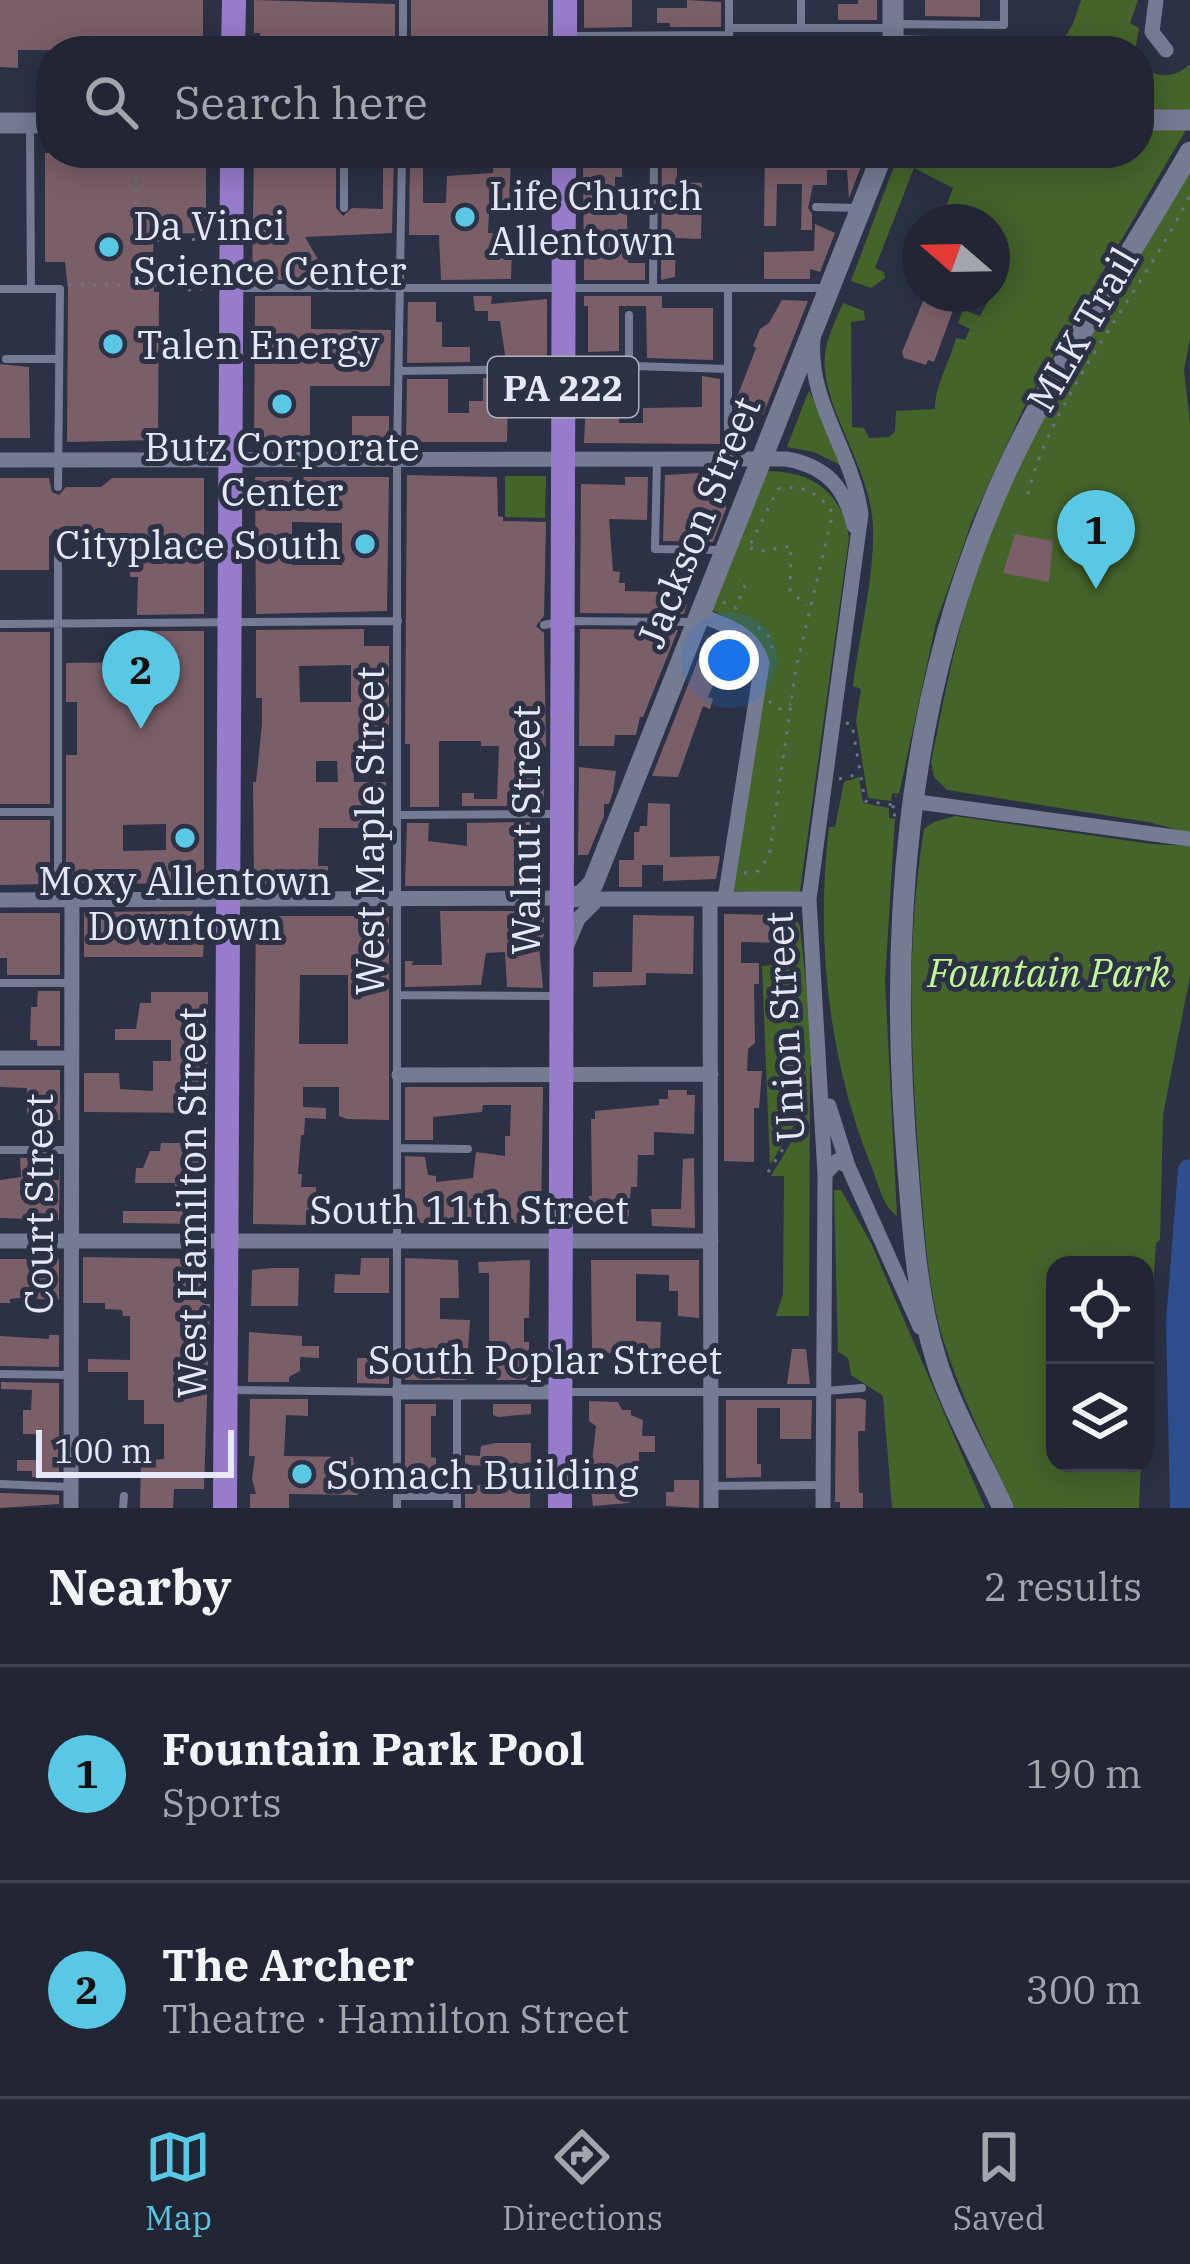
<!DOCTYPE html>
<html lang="en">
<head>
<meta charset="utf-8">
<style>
	body { margin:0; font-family:"IBM Plex Serif",serif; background:#2d3140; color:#f1f3f6 }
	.controls { position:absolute; right:36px; bottom:36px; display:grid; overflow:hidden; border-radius:24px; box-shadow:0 6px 30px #0003 }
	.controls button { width:108px; height:108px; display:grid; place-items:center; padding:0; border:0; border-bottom:3px solid #3e424f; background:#212534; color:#f1f3f6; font:60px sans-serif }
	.compass { position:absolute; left:902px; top:204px; width:108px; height:108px; border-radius:50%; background:#212534; box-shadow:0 6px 30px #0003; rotate:290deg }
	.scale { position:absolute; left:36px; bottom:30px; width:198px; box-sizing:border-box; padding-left:12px; border:6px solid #e5e8f6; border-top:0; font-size:33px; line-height:42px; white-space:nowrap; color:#e5e8f6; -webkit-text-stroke:9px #2c3145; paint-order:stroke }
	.you { position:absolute; left:729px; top:660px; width:42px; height:42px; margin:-30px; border:9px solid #fff; border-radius:50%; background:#1a73e8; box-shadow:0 0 0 18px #1a73e833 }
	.badge { display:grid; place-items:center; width:78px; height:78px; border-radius:50%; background:#59c8e4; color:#111; font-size:39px; font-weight:700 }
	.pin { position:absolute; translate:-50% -99px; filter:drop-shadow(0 3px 6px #0008) }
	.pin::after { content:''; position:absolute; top:63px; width:42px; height:36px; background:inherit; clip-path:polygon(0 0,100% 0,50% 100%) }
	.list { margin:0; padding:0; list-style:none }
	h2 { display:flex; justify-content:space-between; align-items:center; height:156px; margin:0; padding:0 48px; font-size:51px }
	h2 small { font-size:39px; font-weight:400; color:#a2a5ac }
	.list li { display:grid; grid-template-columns:78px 1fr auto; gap:36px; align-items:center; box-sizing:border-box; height:216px; padding:0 48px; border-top:3px solid #3e424f }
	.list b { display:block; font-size:45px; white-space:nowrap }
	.list p { margin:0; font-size:39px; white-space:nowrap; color:#a2a5ac }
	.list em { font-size:39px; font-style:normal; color:#a2a5ac }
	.icon { flex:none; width:66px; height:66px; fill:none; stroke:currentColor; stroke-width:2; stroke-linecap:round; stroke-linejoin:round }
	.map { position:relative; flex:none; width:1190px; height:1508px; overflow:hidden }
	.search { position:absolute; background:#212534; box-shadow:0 6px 30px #0003; left:36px; right:36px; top:36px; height:132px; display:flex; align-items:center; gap:30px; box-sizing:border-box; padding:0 42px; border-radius:48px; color:#a2a5ac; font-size:45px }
	.sheet { height:588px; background:#212534 }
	nav { display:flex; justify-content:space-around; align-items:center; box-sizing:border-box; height:168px; border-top:3px solid #3e424f; background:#212534; font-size:33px; color:#a2a5ac }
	nav a { display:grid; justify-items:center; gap:6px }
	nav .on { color:#59c8e4 }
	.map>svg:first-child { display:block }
	.green { fill:#45642a }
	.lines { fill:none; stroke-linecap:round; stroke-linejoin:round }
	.river { stroke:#2f4f90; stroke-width:24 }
	.building { fill:#7a5f68; fill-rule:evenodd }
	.path { stroke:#6d7284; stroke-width:3; stroke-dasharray:3 9; stroke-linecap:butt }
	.lane { stroke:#757b93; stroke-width:8 }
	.street { stroke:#757b93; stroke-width:15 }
	.secondary { stroke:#757b93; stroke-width:21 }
	.primary { stroke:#977ccb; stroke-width:24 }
	.poi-dot { fill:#59c8e4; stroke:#2c3145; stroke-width:4.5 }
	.labels { text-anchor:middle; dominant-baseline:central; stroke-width:10; stroke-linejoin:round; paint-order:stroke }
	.shield { fill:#2c3145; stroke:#aeb1c1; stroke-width:3 }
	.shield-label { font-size:36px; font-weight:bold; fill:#e5e8f6 }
	.poi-label { font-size:39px; fill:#e5e8f6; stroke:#2c3145; text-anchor:start }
	.street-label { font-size:39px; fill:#e5e8f6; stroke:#2c3145 }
	.park-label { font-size:39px; font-style:italic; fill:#c1f993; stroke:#2c3145 }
</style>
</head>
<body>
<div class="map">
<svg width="1190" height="1508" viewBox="0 0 1190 1508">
	<rect width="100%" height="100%" fill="#2c3145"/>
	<path class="green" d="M1081,0H1138L1130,23L1139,28L1135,51H1038V46L1058,48L1073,24Z
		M1139,61C1153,79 1173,80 1190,64V123L1027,401L973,518L936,623L899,794L892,793L891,801L868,798L856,721L861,689L853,686C859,637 874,579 873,530C873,469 819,405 825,355C827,337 836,319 843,303L864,311L865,320L851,322L852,427L864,428L869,438L889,437L895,431L896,411L935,409C935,385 950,362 956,338L965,340L970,329L958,323L963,310L980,316L992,294V222H940L953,188L914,168L875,268L884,272L885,278L871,288L851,281L899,153H1139Z
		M1190,171V338L1184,370L1190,424V833L1148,822L947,790L934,777L931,763C945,691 959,620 984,550C1032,415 1117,293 1190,171Z
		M809,390L842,464V466L814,452L787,447Z
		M768,471C812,472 842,491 849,538L800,891L796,893L732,891L768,657L752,634L711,609Z
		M505,476H546L545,518L505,517Z
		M859,777L863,803L889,808V818L895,819L885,981L897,1216C882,1205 879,1185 872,1168C829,1062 815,941 829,827H835L844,782Z
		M955,816L1152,844L1190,846V976L1163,1115L1160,1240L1156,1243L1145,1410V1265H1055V1463H1141L1139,1508H1014C990,1453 961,1397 943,1339C927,1287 925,1230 920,1176C911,1060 905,945 924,829L934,822Z
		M784,914H794L800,927L815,1064L810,1066L809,1316H776L783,1294L784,1176H771L799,1129L806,1128V1122H796L770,1165L762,966L781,964Z
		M834,1190H841L871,1243L985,1508H892L883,1396L851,1375L848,1358L838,1352Z"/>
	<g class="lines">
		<path class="river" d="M1182,1508L1178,1322L1190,1171"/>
	</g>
	<path class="building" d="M0,0H203V51L18,50V68L0,67Z
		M254,0L395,4V51H260V33H254Z
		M411,0H548V51H411Z
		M584,0H632V27L584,28Z
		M687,0L721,2V27H670V23H657V8H687Z
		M858,0H877V20H838V4H858Z
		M925,0H980V17L925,16Z
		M737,36H776V51H737Z
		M45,153H206V233L153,234L154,292H159L158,440L67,442L68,289L65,262H45Z
		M254,153H327L326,157H336V208L343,216L352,208L383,209V153H394L392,233L305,237L330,280H252Z
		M410,153H423V203H446L447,176L493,173L494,153L511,155L509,212L489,211L488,233H497V248H512L511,279L441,280L439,235H409Z
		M583,153H622V177H615V205H622L623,213H627L628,263H645V280H584Z
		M662,153H677V182L702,183L701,239L676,238L675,277L661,280Z
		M765,153H866L849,198L847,170H827V185H813L808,208L812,214V230H801L802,184H777L776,226H764Z
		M815,224L835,233L820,272L810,269V279H764V252L814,251Z
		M926,294H959L934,362L928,360L926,365L904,358L902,352Z
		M255,296H311V329L391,330L390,386H310V441H254Z
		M473,296H492L491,304L547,299V361H506L500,321H488V311H475Z
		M584,296H662V308H713V360L647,358L646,306H619V351L588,352V306H584Z
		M782,300L808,301L763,415L755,412L753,419L736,426V400L756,348L753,346L760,329L769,323Z
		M408,302H436V322H442V347H470V362L407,363Z
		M0,364L29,367L30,438H0Z
		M702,376L720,379V444L584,443L587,377L615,378V392H620L619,423H643V408L702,407Z
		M483,378H494V392H508L507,442H406L407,379H448V413H469V401H483Z
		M352,416H389V442L352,441Z
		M699,473V476H725L726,509L713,542L663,541L665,475Z
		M407,475L497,477L498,516L503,517V521L546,522L544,616L536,626L544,633L546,747H527L526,766H544V806H462V793H474V799H497L499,746H481V741H439V807H410V744H405Z
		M255,477H389L387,611L256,614ZM292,522L342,523V565H292Z
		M625,477H648L647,520L609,519L613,571L620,572L619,583H625V591L662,592V604H687L684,614L580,613L581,484L625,485Z
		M0,478H49L52,492L59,495L66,487H101L112,478H204V614L137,615L138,577H130V552H116L113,537H66L63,531L55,529L49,537V570H0Z
		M1015,534L1053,541L1049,582L1003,573Z
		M364,629V646H389V744H361V761H353L354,782H386V828H319L318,866H328V884H254L253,782H256L262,724V698H256V630ZM351,665V702H300L299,666ZM316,761H337L338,782H316Z
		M580,629L678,630L643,717H640L636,735H615L614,746H579Z
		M140,631H204V884L66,883V755H77V702H66V663L132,662V653H137L140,646ZM166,824V850L123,851V825Z
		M0,632H50V804H0Z
		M707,637L725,644L713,675L717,677L708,697L713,699L710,709L703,706L678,777L652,776Z
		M579,767L616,771L613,792L609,804H604V816L588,855H578Z
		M648,803L670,804V857L720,856L716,879L663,881V865H642V887H619V860H634V832H639L640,826H647Z
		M0,820H50V884L0,885Z
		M530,822V844H514V886H405L407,823H429L428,841L467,846V823Z
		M199,911L205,917L203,957H84V912Z
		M440,911H544V935L539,946L543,988L507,987L505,952L486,953L481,985L405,987V961H413L412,965H442Z
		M0,913H60V975H7V958H0Z
		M724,914L784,915V943L741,942V963H759V984H754L755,1043L748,1049L747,1071H762L759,1108H754V1162L724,1161Z
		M633,915L694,916L693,974L646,973V985L593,987V972H632Z
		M256,916H389V1120L347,1119L339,1116V1087H303V1107L326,1108V1119L305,1118L304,1135H301L298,1174H302L301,1187H316L317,1199V1210H306V1225L253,1224ZM300,975H348V1044H299Z
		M38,991H60V1046H37V1040H30L31,1007H37Z
		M151,992H208L207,1113L84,1112V1073H119L120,1089L153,1091V1061H171V1040H115V1029H136L140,1003H151Z
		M0,1070H60V1120L27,1117V1088L0,1087Z
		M405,1087H543L541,1223H405V1156L425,1157L428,1175L436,1176V1182L473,1178L476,1152L505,1156V1136H510L511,1105H483L482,1112L433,1117V1140H405Z
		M668,1090H687V1095H695L694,1134L654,1132V1155H638L637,1187H631L628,1224H589V1196H592L591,1119H595V1111L659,1105V1099H668Z
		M161,1143H204V1224L123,1223V1211H176L175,1183H135L136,1168H143L150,1151H160Z
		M20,1158H33V1181L59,1180L60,1158L59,1220L0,1218V1180L21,1177Z
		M694,1158L695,1228L652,1226L651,1209H681L683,1159Z
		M83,1257L205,1259L204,1304H210L204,1489H174L173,1508H140L141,1461L164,1459V1424H144V1400H128V1372H88V1359L130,1360V1316H123L122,1310L105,1309V1303H83Z
		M361,1258H389V1293H334L335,1274L360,1275Z
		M405,1258L458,1260L459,1298H440V1319L470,1320L466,1380H405Z
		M0,1259H59V1300L18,1298L10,1299V1303H0Z
		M530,1260L529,1318H524V1342H529V1380H497L493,1378L494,1356H489V1273H479L478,1262Z
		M591,1260H699V1318L678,1316V1291H669V1275L636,1274V1321L661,1322L660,1353L620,1351V1355L592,1350Z
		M272,1268H299L298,1306H251L252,1270Z
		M249,1332L302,1336V1346H319V1358L300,1357V1371L289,1377V1382H248Z
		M49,1335H59V1367L0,1366V1336L49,1339Z
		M792,1349H806L810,1384H787Z
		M357,1358H389V1384L357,1383Z
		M1,1382L59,1383V1478L32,1477V1471H17V1460H37L36,1434H23V1410H31L32,1390L1,1389Z
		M859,1398L866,1400L865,1431H858L859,1493H863V1508H840V1502H835L836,1399Z
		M250,1399H308V1416L286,1415L284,1456L353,1457L358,1495L289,1494V1508H250V1494H256L252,1479L255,1456H249Z
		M726,1400H812L811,1439H780V1408H757V1464H761V1477L726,1478Z
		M589,1401L618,1402L622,1410H631V1415L643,1420L642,1436H655V1452H639V1466H632V1501L628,1503L593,1506L590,1480L596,1426L589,1421Z
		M405,1404H436V1416H431V1457L436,1458V1485H449V1488H405Z
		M493,1404H531V1414L498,1417L493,1415Z
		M495,1443H531L530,1508H465V1485H519L520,1467L465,1465V1455L480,1456L481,1446Z
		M674,1480H699V1508L666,1506V1492H674Z
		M0,1493L59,1495V1504L0,1508Z"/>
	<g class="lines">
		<path class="path" d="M136,153V241L211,239
			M69,285H178L192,291L211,287
			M1028,494C1051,396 1145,288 1190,195
			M750,548L761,551L791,546L790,591L807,605
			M723,602L736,608L746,582L740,579
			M758,627L769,637L772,648
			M769,701L780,709L791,704
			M846,723L852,724L865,801L893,805
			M839,779L859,774
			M896,815H891L896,796
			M744,873L758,871L769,857L796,668L833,513C819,493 803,484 778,489L749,547
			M768,1172L798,1126L804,1125"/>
		<path class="lane" d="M801,0V28
			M894,24L1004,25V0
			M729,28H891
			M572,36L729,35
			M894,39L1039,43
			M403,51V0
			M729,51V0
			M30,129L31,289
			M344,153V208
			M816,207L857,208
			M238,288H829
			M653,288L654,153
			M1,289H60L58,487
			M629,315V363
			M6,359H59
			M571,364L728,369
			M398,371L559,369
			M657,459L655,549L724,550
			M728,459V288
			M0,624L398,621
			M544,625L562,621L695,622
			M0,812H57
			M400,815L560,814
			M58,900V537
			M0,983H70
			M399,995L560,996
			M399,1148L468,1149
			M0,1150H70
			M0,1374L71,1375
			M228,1390L398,1392
			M457,1392V1508
			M562,1392H814L862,1388
			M0,1484L70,1487
			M713,1486L824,1485
			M398,1496H457
			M123,1508L124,1496
			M397,1508V459L402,153"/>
		<path class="street" d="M1156,0L1152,32L1166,50
			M813,340C808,402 853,453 861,514L809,899L825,1174L823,1508
			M0,460L786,459C826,466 845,487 854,526
			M699,615C726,625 754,633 762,663L725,899
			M911,801L1190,839
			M710,899L711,1508
			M0,900L561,898
			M566,947L578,919L598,899H809
			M0,1058H71
			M399,1075L711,1074
			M829,1106L848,1166
			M825,1174L837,1161L848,1166L920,1327
			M0,1241H711
			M398,1392H561
			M71,1508L72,900"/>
		<path class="secondary" d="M893,51V0
			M1139,120H1190
			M0,123H51
			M561,898L581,896L593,884L883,153
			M1003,1508C983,1463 949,1404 936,1359C917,1298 913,1233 908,1170C888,940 904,706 997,492C1049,372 1126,265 1190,152"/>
		<path class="primary" d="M233,51L234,0
			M565,51V0
			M225,1508L232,153
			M560,1508L564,153"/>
	</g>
	<g class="poi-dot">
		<circle cx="465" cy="217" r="12"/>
		<circle cx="109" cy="247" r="12"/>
		<circle cx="113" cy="344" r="12"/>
		<circle cx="282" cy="404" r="12"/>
		<circle cx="365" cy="544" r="12"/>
		<circle cx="185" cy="838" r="12"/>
		<circle cx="302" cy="1474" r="12"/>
	</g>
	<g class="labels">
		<rect class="shield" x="488" y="357" width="150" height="60" rx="9"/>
		<g class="shield-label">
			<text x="563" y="387">PA 222</text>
		</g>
		<g class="poi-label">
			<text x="489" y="195">Life Church<tspan x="489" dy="45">Allentown</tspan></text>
			<text x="133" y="225">Da Vinci<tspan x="133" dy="45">Science Center</tspan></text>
			<text x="137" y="344">Talen Energy</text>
			<text x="282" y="446" text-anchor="middle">Butz Corporate<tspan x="282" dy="45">Center</tspan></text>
			<text x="341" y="544" text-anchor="end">Cityplace South</text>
			<text x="185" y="880" text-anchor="middle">Moxy Allentown<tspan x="185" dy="45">Downtown</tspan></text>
			<text x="326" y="1474">Somach Building</text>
		</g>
		<g class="street-label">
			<text transform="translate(1082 329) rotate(-60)">MLK Trail</text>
			<text transform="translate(698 522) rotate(-68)">Jackson Street</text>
			<text transform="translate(525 830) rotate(-90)">Walnut Street</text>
			<text transform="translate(369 831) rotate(-90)">West Maple Street</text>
			<text transform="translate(784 1027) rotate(-93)">Union Street</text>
			<text transform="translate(191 1203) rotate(-90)">West Hamilton Street</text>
			<text transform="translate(38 1204) rotate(-90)">Court Street</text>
			<text x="469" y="1209">South 11th Street</text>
			<text x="545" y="1359">South Poplar Street</text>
		</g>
		<g class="park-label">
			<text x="1049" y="972">Fountain Park</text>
		</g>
	</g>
</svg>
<div class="controls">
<button><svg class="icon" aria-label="locate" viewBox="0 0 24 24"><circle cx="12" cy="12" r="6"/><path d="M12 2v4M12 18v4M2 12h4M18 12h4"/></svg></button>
<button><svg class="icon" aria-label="layers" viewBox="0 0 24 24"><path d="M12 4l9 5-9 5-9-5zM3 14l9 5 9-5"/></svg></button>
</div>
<svg class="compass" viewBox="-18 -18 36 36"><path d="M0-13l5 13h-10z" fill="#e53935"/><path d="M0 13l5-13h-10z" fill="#a2a5ac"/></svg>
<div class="scale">100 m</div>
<div class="you"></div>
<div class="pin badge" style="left:1096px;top:589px">1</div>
<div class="pin badge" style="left:141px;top:729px">2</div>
<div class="search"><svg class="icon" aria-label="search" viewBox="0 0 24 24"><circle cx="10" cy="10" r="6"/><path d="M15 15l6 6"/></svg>Search here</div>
</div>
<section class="sheet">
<h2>Nearby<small>2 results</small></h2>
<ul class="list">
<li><span class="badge">1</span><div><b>Fountain Park Pool</b><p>Sports</p></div><em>190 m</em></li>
<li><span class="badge">2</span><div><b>The Archer</b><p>Theatre · Hamilton Street</p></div><em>300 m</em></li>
</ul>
</section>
<nav>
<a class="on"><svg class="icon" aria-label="map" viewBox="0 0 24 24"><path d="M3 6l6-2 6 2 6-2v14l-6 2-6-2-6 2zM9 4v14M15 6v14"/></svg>Map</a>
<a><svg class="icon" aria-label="directions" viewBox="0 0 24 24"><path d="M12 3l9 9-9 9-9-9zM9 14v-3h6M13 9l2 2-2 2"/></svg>Directions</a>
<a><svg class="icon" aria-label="saved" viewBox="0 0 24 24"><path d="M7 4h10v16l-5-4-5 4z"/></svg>Saved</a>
</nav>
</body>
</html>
